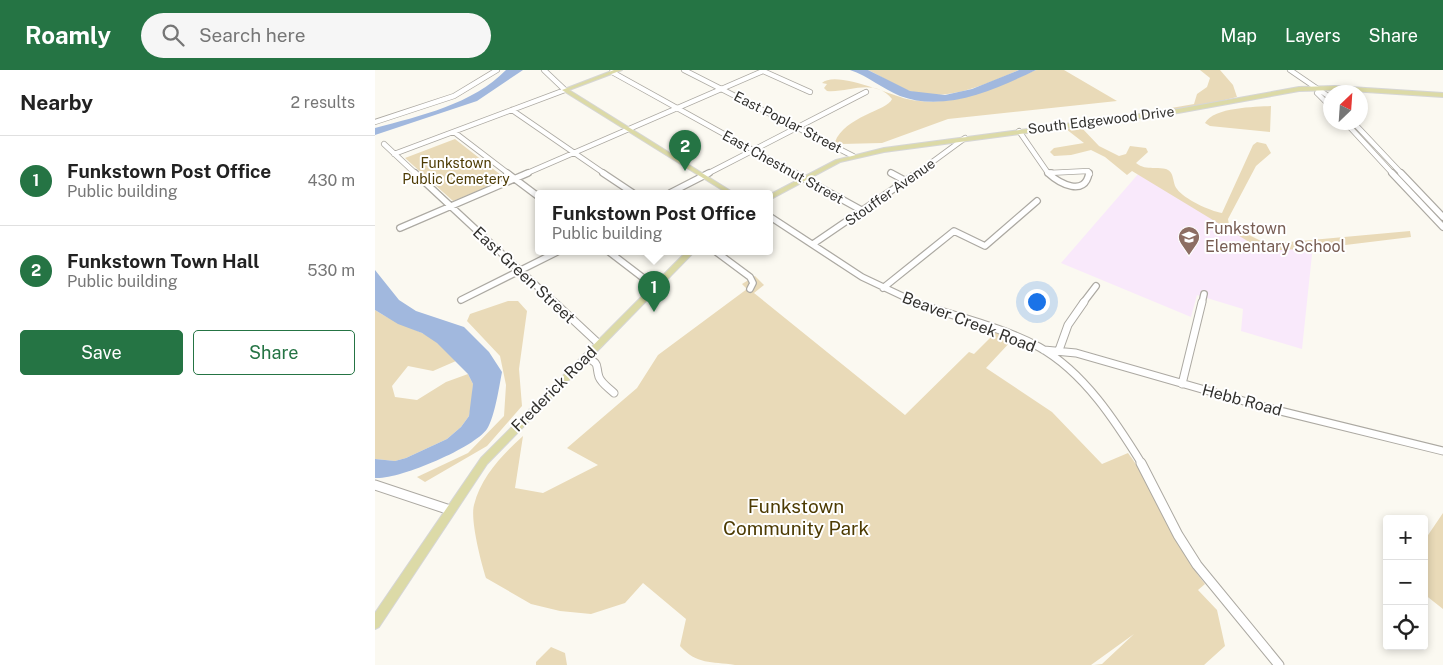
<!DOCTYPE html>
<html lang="en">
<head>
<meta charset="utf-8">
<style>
	body { margin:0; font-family:"Public Sans",sans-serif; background:#f6f6f6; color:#222 }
	.controls { position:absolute; right:15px; bottom:15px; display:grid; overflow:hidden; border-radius:5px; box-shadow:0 2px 8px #0003 }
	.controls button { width:45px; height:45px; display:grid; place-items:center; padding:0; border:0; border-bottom:1px solid #e0e0e0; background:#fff; color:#222; font:25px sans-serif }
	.compass { position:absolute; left:948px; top:15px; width:45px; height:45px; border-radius:50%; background:#fff; box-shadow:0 2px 8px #0003; rotate:25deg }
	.you { position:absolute; left:661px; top:231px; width:18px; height:18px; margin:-12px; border:4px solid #fff; border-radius:50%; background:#1a73e8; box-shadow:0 0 0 8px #1a73e833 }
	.badge { display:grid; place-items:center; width:32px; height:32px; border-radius:50%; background:#257444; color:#fff; font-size:16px; font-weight:700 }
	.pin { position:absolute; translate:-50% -41px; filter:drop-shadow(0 1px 2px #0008) }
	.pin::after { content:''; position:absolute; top:26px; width:18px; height:15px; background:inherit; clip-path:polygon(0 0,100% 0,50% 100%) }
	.popup { position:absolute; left:160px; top:120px; width:238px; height:65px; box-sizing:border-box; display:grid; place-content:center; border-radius:5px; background:#fff; filter:drop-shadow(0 1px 4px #0005); font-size:16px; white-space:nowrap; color:#767676 }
	.popup b { font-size:19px; color:#222 }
	.popup::after { content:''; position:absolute; left:50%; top:100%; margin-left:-10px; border:10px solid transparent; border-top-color:#fff }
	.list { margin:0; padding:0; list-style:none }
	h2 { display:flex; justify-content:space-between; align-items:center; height:65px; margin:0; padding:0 20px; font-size:21px }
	h2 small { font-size:16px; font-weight:400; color:#767676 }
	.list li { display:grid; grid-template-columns:32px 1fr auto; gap:15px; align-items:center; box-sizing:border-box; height:90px; padding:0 20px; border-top:1px solid #e0e0e0 }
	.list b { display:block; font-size:19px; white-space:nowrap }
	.list p { margin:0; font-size:16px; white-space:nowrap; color:#767676 }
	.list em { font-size:16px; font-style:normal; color:#767676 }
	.actions { display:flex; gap:10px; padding:15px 20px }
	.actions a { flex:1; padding:11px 0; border:1px solid #257444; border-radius:5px; text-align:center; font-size:18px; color:#257444 }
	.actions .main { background:#257444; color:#fff }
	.icon { flex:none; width:28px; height:28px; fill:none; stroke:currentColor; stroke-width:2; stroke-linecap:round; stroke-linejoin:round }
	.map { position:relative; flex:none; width:1068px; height:595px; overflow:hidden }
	header { display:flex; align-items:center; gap:30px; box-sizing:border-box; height:70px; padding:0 25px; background:#257444; color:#fff }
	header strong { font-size:24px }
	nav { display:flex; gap:28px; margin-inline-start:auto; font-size:18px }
	.search { width:350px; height:45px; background:#f6f6f6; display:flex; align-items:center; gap:12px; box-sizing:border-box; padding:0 18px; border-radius:28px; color:#767676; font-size:19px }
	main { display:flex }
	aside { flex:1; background:#fff }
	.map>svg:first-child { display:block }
	.education { fill:#f9e9fb }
	.green { fill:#e9dab8 }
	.water { fill:#a1b8de }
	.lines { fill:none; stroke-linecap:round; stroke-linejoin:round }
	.minor-far3-casing { stroke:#aca9a2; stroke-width:6 }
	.minor-far2-casing { stroke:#aca9a2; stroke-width:8 }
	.minor-far1-casing { stroke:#aca9a2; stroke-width:9 }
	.minor-casing { stroke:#aca9a2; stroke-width:11 }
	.major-casing { stroke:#d6d6d5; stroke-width:2 }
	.minor-far3 { stroke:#fff; stroke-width:4.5 }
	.minor-far2 { stroke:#fff; stroke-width:5.5 }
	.minor-far1 { stroke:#fff; stroke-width:7 }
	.minor { stroke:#fff; stroke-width:9 }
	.major { fill:#dcdaa7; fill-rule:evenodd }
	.labels { text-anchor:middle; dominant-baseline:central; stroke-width:4; stroke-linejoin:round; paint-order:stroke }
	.far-street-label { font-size:14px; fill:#32312e; stroke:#fff }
	.far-park-label { font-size:14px; fill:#4d3b03; stroke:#fff }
	.education-label { font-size:16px; fill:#785e54; stroke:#fff; text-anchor:start }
	.street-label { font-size:16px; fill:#32312e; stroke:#fff }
	.near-park-label { font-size:19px; fill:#4d3b03; stroke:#fff }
</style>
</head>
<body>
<header>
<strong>Roamly</strong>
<div class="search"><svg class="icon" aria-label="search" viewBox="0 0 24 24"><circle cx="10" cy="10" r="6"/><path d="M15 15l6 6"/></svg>Search here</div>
<nav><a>Map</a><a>Layers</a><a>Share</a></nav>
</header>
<main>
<aside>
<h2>Nearby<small>2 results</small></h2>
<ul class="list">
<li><span class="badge">1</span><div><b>Funkstown Post Office</b><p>Public building</p></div><em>430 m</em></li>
<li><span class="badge">2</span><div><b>Funkstown Town Hall</b><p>Public building</p></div><em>530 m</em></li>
</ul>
<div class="actions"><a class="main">Save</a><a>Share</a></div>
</aside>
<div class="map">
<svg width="1068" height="595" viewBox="0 0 1068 595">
	<rect width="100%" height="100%" fill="#fbf9f1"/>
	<path class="education" d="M764,103L888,179L938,175L927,279L866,261L868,239L822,225L816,247L686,193Z"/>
	<path class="green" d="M493,0H644C610,14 572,33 535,21C520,17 507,6 493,0Z
		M661,0H689L742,31L573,49L507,73L466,74L460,72C470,46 512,41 517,29C499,7 474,23 452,21L449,18L452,14L447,13C460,0 513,24 532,29C577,39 617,19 661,0Z
		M825,0H845L858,15L862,27C830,35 795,44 762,44L819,34L822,24L832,17L835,8Z
		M896,36L895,62L835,56L830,53C839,37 880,37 896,36Z
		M705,56L724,76L744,86L751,84L755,76L771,78L773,82L761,93C771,101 780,96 791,99C800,102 797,113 802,119C809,129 835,141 847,143L878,75L882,72L891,74L896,83L881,96L853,149L854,155L892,174L1035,161L1036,167L954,177L889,181L757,101L752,105L730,87L716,80L696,85L679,86L675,82L679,78L709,73L691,59Z
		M80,69L131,109L78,131L30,88Z
		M380,206L389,215L379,223L530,345L594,282L599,284L621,262L638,269L611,298L677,342L727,394L753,383C784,424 798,474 830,514L823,520L842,540L850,576L829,595H719L727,594L759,564L716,595H360C336,591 322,595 305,576L311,549L268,513L250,533L216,544L185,541L156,534L111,508C106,492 95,450 99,435C106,407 127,385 148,366L140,418L168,423L223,395L192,378L262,318L283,285L372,219L367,214Z
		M133,231H143L152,241L144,299L147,336L112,376L50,412L42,407L93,383L129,346L131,315L125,286L92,251L95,244Z
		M0,240C15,250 31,255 47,263C60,269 71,280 81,291L58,301L33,296L17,316L20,327L42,330L71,312L93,304L98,314L97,333L94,346L86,357L72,369L31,388L20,391L0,389Z
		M1068,443V539L1049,524V471Z
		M176,577L190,583L192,595H161V592Z"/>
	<path class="water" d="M131,0H148L102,31L0,65V58C45,46 98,34 131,0Z
		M475,0H493L535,21L570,25L597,19L644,0H661C621,19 570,43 525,26C508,19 493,6 475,0Z
		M0,200L24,230L41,241L89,257L114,282L127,302C124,317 120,346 112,359C99,378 23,410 0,408V389L20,391L31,388L72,369L86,357L94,346L98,314L93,304L62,273L47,263L23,254L0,240Z"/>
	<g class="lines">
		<g class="minor-far3-casing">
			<path id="minor-far3" d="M309,0L478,86
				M915,0L956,28
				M237,2L421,104
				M945,21L942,23L956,37
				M137,40L230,104
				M0,52L79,26L122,0
				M970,52L1018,104
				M978,52L1027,104
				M644,61L673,103
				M79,62L134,104
				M9,74L41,104
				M19,84L190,20L169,0
				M516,103L518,104
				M673,103L713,101L715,104
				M150,104L388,1L435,22
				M332,104L491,22
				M541,104L590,68"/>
		</g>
		<g class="minor-far2-casing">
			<path id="minor-far2" d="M40,103L180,233
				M132,103L164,127
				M228,103L258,123
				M419,103L488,141
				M516,103L531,111
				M673,103C685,114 710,127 714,103
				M673,103H676
				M1017,103L1068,157
				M1026,103L1068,147
				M295,123L334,103
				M394,146L487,207L542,233
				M25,158L153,103
				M438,174L542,103
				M233,181L280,217
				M340,181L375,207L378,213L375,219
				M508,218L579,161L610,176L662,131
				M86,230L184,181
				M708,233L721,216
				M827,233L829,224"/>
		</g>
		<g class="minor-far1-casing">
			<path id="minor-far1" d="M179,232L224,274
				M538,232C580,247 625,256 664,277C709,302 741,352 767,394
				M669,280L701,283L893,338L1068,381
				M684,280L693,255L709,232
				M211,287C226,295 220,294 224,307C227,314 234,318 239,323
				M807,314L827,232"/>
		</g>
		<g class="minor-casing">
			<path id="minor" d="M766,393L803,465L822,495L904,595
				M0,415L75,440"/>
		</g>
		<g class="major-casing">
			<path id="major" d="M239,0H247L194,20L359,123H352L187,20Z
				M960,16L1068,23V27L960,20L924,21L803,43L509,82L465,92L394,130V125L461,90L509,78L803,39L924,17Z
				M312,181H320L112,394L4,557L0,559V543L106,388Z"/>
		</g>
		<use href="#minor-far3" class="minor-far3"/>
		<use href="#minor-far2" class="minor-far2"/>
		<use href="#minor-far1" class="minor-far1"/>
		<use href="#minor" class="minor"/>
		<use href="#major" class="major"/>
	</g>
	<defs>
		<g id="school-pin" transform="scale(1.125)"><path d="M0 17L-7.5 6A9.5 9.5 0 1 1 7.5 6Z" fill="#8d6e63" stroke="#fff"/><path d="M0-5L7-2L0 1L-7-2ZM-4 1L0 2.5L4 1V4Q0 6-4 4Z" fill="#fff"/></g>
	</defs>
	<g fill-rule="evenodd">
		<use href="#school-pin" x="814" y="167"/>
	</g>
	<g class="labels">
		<g class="far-street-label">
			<text transform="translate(726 50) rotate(-7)">South Edgewood Drive</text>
			<text transform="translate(413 52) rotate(27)">East Poplar Street</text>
			<text transform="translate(408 97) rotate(29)">East Chestnut Street</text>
			<text transform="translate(515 122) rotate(-35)">Stouffer Avenue</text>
		</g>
		<g class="far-park-label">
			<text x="81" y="93">Funkstown<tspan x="81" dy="16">Public Cemetery</tspan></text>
		</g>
		<g class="education-label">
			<text x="830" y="158">Funkstown<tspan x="830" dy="18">Elementary School</tspan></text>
		</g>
		<g class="street-label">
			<text transform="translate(149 205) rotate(43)">East Green Street</text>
			<text transform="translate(594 252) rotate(21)">Beaver Creek Road</text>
			<text transform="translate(179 319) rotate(-45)">Frederick Road</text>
			<text transform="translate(867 330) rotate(15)">Hebb Road</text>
		</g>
		<g class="near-park-label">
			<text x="421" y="436">Funkstown<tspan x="421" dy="22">Community Park</tspan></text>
		</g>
	</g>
</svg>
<div class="controls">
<button>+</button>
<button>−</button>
<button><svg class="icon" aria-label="locate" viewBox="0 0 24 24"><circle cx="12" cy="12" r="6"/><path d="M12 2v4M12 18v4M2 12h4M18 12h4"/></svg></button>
</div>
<svg class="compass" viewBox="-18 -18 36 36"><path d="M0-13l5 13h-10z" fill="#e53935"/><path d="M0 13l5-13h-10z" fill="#767676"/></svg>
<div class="you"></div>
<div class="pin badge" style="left:279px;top:242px">1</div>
<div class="popup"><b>Funkstown Post Office</b>Public building</div>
<div class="pin badge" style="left:310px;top:101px">2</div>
</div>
</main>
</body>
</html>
